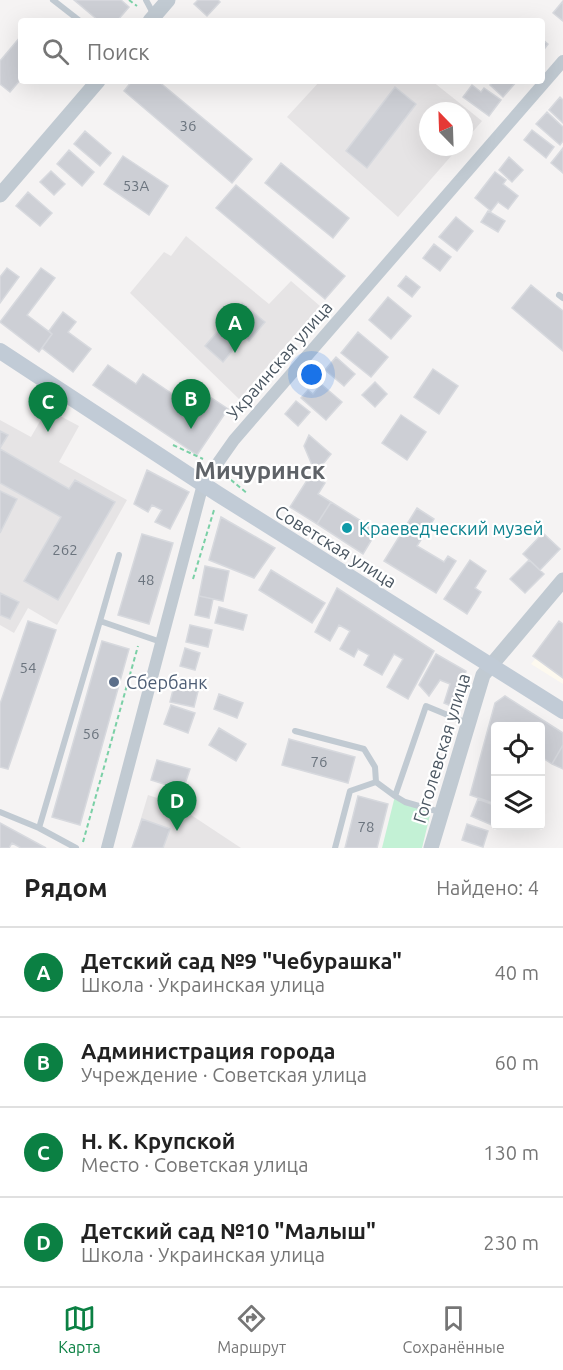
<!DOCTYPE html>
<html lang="ru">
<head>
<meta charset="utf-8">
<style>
	body { margin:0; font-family:Ubuntu,sans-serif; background:#f6f6f6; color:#222 }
	.controls { position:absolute; right:18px; bottom:18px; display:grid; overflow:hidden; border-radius:6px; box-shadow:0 6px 24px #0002 }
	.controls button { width:54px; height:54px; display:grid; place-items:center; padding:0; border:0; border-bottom:2px solid #e0e0e0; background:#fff; color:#222; font:30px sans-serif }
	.compass { position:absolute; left:419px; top:102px; width:54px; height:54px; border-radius:50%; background:#fff; box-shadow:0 6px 24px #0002; rotate:337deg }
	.you { position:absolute; left:312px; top:375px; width:21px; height:21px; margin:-15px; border:4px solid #fff; border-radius:50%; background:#1a73e8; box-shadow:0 0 0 9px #1a73e833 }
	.badge { display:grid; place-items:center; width:39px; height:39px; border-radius:50%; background:#0b8043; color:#fff; font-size:20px; font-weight:700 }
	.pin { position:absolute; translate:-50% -50px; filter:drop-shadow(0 2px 3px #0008) }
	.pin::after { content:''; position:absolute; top:32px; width:21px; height:18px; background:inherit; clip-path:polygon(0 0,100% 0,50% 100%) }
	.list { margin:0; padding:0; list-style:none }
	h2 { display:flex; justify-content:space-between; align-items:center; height:78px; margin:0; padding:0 24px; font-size:26px }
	h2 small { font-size:20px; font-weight:400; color:#767676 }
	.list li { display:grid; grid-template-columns:39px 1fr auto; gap:18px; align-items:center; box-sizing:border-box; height:90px; padding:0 24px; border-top:2px solid #e0e0e0 }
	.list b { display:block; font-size:22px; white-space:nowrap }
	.list p { margin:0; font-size:20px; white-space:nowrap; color:#767676 }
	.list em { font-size:20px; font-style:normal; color:#767676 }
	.icon { flex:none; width:33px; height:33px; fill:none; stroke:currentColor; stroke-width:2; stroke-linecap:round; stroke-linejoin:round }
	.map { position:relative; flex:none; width:563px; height:848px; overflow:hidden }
	.search { position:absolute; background:#fff; box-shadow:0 6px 24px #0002; left:18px; right:18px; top:18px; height:66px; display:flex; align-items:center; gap:15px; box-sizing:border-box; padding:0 21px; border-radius:6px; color:#767676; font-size:22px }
	.sheet { height:438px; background:#fff }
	nav { display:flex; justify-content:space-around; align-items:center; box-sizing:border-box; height:84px; border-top:2px solid #e0e0e0; background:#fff; font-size:16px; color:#767676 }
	nav a { display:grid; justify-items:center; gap:3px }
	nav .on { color:#0b8043 }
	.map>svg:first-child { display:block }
	.commercial { fill:#fdf9ef }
	.education { fill:#e6e4e5 }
	.green { fill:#c3f1d5 }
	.building { fill:#cdcfd5; stroke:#d7d9de; stroke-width:1.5 }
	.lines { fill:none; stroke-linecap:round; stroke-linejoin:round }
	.path { stroke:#7ad0a6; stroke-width:2; stroke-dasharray:4.5 3; stroke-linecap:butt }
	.service { stroke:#c1cad2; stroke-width:6 }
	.minor { stroke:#c1cad2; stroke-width:12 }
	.tertiary { stroke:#c1cad2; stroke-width:15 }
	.secondary { stroke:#c1cbd6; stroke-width:16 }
	.culture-dot { fill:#0f9aa8; stroke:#fff; stroke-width:2 }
	.service-dot { fill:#5c6f8a; stroke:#fff; stroke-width:2 }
	.labels { text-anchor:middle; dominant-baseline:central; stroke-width:4.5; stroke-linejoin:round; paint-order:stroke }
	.number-label { font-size:15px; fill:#6b747e }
	.street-label { font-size:18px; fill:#4a5661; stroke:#fff }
	.culture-label { font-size:18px; fill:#0d838f; stroke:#fff; text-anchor:start }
	.service-label { font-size:18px; fill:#4e5e75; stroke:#fff; text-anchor:start }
	.district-label { font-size:24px; font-weight:bold; fill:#5f6368; stroke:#fff }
</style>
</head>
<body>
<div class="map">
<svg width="563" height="848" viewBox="0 0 563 848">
	<rect width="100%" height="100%" fill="#f5f3f3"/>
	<path class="commercial" d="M563,625V684L531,664Z"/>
	<path class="education" d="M320,81H432L482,121L464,142V111H428V147H459L398,217L287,117Z
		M186,236L269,304L291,281L320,306L239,399L130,293L164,252L171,256Z
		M47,409L79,426L59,462L127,500L57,625L28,608L14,633L0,625V420L31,437Z
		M148,795L173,803L241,848H132Z"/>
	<path class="green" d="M395,796L431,811L422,848H382Z"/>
	<path class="building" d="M74,0H121L129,7L117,21H99Z
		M198,0H218L220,2L207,16L194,4Z
		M563,1V21L553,13Z
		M21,36V79L10,92L0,84V61Z
		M542,39L548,44L542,52Z
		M132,81H158L252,159L232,183L124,91Z
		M494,81H517L503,97L490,85Z
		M472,85L481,92L484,88L501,100L489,116L463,97Z
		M395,87L416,104L367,168L346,151Z
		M560,97L563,100V123L549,110Z
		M547,112L563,127V141L560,145L536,124Z
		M532,130L554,147L546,158L524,140Z
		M85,131L111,153L100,166L74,144Z
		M563,148V173L551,163Z
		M69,150L94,172L82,186L57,164Z
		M123,156L168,186L149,215L104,184Z
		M509,157L523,170L512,182L499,170Z
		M281,163L349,218L333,238L265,183Z
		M51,171L65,184L54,195L40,182Z
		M495,172L506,180L503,184L518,196L508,209L498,202L491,211L475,198Z
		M236,185L345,276L325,299L216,208Z
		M28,192L52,213L40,226L16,206Z
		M488,211L505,221L498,232L481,222Z
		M456,217L473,231L457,251L439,237Z
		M434,244L451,257L440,271L423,258Z
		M7,268L19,277L0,303V277Z
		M41,268L55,278L27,315L52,334L39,352L0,322Z
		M406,276L420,287L412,297L398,286Z
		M531,285L563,311V351L512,308Z
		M388,297L411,316L391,339L369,320Z
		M242,303L265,322L249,341L244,337L223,362L205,346Z
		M63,312L76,322L68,332L91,349L73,372L42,348L52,334L49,331Z
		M358,332L388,357L371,377L341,353Z
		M336,357L355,374L344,386L325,370Z
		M108,365L136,384L143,374L196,410L207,395L228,409L197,455L93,385Z
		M433,369L458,386L439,414L414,397Z
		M375,382L387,394L375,407L362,395Z
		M321,384L342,402L326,420L301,398L308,390L313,394Z
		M296,401L310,412L298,426L285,414Z
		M401,415L426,432L407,460L382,443Z
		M0,431L8,435L0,448Z
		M309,435L331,454L319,469L312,465L304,446Z
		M0,449L69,489L75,480L115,502L58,600L24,581L61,517L0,483Z
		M147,470L189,492L170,529L155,522L162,510L152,505L148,512L134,504Z
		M311,474L325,483L318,494L331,502L317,524L290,507Z
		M0,491L17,499L0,533Z
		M331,502L377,531L363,554L317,524Z
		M417,508L434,519L417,546L444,562L448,556L456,561L436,593L384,561Z
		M221,517L275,548L254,578L209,560Z
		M543,533L560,549L540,570L523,554Z
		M142,534L173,543L149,624L118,615Z
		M470,560L486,571L475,588L481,592L467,614L444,599Z
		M529,560L544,574L525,593L510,579Z
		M205,566L229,571L223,601L199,596Z
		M271,570L325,603L312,623L259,590Z
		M337,588L434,651L408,699L387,687L403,659L394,654L382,675L364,665L369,655L358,649L354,657L340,649L350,631L339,625L330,641L315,632Z
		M0,593L19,602L10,619L0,615Z
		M199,596L213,599L209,618L195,615Z
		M219,607L247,615L243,630L215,623Z
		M28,621L56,630L8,769L0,767V704Z
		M559,621L563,624V678L533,656Z
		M190,625L212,630L208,647L186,642Z
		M102,641L129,649L80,825L52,817Z
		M185,648L200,653L195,670L180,666Z
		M436,654L466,671L456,708L444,703L450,684L440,680L429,696L419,685Z
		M174,686L198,691L194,707L170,702Z
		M219,694L243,703L237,718L214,709Z
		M505,696L563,733V745L552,764L540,756V726H496V804L470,795L495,703Z
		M171,705L195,713L188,733L164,724Z
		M219,728L246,744L236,761L209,745Z
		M289,739L355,757L348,783L282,765Z
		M563,745V769L552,764Z
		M157,760L190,769L183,790L151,780Z
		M358,796L388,804L377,848H345Z
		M478,799L496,806L494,826L471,816Z
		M142,819L170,829L163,848H132Z
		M0,823L46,848H21L12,843L9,848H0Z
		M467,824L488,831L483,847L462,840Z"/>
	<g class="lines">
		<path class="path" d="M129,0L137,6
			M60,416L64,409
			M173,445L203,459
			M225,475L248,494
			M193,579L214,510
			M83,842L138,646"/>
		<path class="service" d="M53,0L80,21
			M146,0L154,15
			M559,295L563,298
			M119,555L100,621L161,642
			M295,731L364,749L375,767L376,782
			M0,812L39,828
			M440,812L405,802L395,796L426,706L467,723
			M76,848L39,828L100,621
			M335,848L350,791L376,782L395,796"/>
		<path class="minor" d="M107,848L203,484L234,440L563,61"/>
		<path class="tertiary" d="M150,21L168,0
			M0,195L98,81
			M431,848L483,675L563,580"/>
		<path class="secondary" d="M0,351L218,494L563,711"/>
	</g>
	<circle class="culture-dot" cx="347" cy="528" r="6"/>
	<circle class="service-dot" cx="114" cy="682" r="6"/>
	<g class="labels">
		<g class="number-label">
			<text x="188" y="125">36</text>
			<text x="136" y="185">53А</text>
			<text x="65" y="549">262</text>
			<text x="146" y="579">48</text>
			<text x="28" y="667">54</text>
			<text x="91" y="733">56</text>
			<text x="319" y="761">76</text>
			<text x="366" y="826">78</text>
		</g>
		<g class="street-label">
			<text transform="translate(279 360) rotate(-49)">Украинская улица</text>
			<text transform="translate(336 546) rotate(32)">Советская улица</text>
			<text transform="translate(441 748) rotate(-73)">Гоголевская улица</text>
		</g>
		<g class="culture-label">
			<text x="359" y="528">Краеведческий музей</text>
		</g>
		<g class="service-label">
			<text x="126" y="682">Сбербанк</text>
		</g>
		<g class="district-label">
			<text x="260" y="470">Мичуринск</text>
		</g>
	</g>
</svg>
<div class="controls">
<button><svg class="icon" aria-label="locate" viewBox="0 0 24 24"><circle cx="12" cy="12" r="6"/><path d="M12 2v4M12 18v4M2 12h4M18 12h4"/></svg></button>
<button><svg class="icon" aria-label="layers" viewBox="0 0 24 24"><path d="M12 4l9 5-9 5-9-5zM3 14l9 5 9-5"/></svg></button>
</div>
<svg class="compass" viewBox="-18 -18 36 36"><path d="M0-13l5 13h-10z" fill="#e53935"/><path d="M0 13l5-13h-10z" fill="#767676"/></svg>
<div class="you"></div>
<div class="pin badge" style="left:235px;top:353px">A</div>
<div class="pin badge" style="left:191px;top:429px">B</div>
<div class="pin badge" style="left:48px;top:432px">C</div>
<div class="pin badge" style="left:177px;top:831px">D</div>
<div class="search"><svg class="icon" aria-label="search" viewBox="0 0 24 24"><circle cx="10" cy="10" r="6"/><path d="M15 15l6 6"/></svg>Поиск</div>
</div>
<section class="sheet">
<h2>Рядом<small>Найдено: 4</small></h2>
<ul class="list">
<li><span class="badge">A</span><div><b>Детский сад №9 &quot;Чебурашка&quot;</b><p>Школа · Украинская улица</p></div><em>40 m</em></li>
<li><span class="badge">B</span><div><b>Администрация города</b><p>Учреждение · Советская улица</p></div><em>60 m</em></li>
<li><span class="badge">C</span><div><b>Н. К. Крупской</b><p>Место · Советская улица</p></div><em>130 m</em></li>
<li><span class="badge">D</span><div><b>Детский сад №10 &quot;Малыш&quot;</b><p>Школа · Украинская улица</p></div><em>230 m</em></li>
</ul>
</section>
<nav>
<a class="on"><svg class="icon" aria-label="map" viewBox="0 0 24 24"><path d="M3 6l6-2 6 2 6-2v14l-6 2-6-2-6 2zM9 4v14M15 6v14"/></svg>Карта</a>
<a><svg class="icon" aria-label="directions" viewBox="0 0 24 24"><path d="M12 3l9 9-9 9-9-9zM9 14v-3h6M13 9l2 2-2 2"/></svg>Маршрут</a>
<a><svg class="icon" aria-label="saved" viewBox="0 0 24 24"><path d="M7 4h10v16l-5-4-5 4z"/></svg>Сохранённые</a>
</nav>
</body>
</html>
